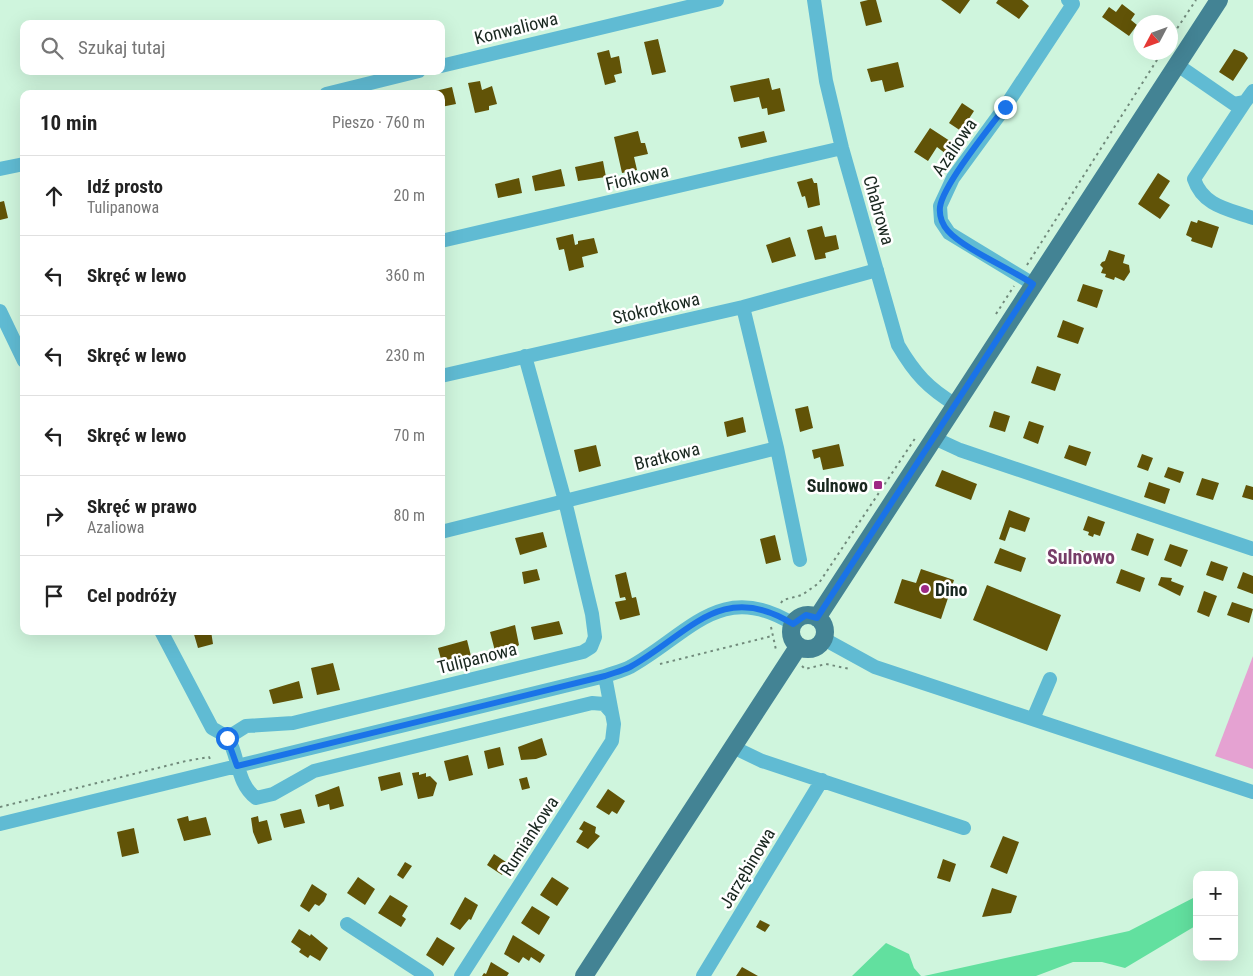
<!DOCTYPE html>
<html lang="pl">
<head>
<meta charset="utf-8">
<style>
	body { margin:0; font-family:"Roboto Condensed",sans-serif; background:#f6f6f6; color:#222 }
	.controls { position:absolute; right:15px; bottom:15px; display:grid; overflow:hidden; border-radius:10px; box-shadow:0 5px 20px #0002 }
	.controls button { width:45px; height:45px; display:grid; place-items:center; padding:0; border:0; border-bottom:1px solid #e0e0e0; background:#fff; color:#222; font:25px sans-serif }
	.compass { position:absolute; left:1133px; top:15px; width:45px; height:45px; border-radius:50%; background:#fff; box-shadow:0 5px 20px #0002; rotate:229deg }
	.stop { position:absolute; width:15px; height:15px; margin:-11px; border:4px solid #1a73e8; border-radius:50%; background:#fff }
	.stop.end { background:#1a73e8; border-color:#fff; box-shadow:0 1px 5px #0008 }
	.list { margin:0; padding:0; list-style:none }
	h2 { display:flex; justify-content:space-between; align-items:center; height:65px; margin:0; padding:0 20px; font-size:21px }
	h2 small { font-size:16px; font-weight:400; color:#767676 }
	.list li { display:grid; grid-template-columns:32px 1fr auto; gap:15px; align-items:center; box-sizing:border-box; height:80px; padding:0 20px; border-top:1px solid #e0e0e0 }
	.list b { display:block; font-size:19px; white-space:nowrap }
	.list p { margin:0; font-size:16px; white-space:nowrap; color:#767676 }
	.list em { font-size:16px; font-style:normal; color:#767676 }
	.icon { flex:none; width:28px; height:28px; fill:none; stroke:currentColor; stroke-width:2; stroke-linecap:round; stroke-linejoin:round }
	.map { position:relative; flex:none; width:1253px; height:976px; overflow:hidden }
	.search { position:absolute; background:#fff; box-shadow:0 5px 20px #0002; left:20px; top:20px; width:425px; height:55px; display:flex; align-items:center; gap:12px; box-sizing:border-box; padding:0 18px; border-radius:10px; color:#767676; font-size:19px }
	.panel { position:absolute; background:#fff; box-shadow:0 5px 20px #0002; left:20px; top:90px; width:425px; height:545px; border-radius:10px }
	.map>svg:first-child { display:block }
	.green { fill:#e5a2d2 }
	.water { fill:#62e09f }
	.building { fill:#615307 }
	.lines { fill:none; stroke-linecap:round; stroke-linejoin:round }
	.path { stroke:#718a7b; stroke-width:2; stroke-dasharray:2.5 4; stroke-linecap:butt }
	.minor { stroke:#60bbd3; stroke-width:14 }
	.major { stroke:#438394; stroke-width:18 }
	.route { stroke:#1a73e8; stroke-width:6 }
	.poi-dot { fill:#9d2985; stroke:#fff; stroke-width:2 }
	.labels { text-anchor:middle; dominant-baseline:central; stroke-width:5; stroke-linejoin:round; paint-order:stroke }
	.street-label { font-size:18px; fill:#19271f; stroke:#fff }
	.poi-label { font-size:18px; font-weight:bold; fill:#19271f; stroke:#fff; text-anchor:end }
	.quarter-label { font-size:20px; font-weight:bold; fill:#773d68; stroke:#fff }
</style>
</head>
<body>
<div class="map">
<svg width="1253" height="976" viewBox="0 0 1253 976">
	<rect width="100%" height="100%" fill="#cff5dd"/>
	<path class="green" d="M1253,656V769L1215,756Z"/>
	<path class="water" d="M1197,896V925L1125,968L1102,962H1073L1036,976H924L1129,931Z
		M886,943L909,954L914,968L921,976H852Z"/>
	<path class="building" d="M868,0H876L882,22L866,26L860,2Z
		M941,0H970L960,14Z
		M998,0H1022L1029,6L1019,19L996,3Z
		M1122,4L1135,14L1131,20L1137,25L1129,36L1102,17L1109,7L1116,12Z
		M658,39L666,72L652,75L644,42Z
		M1234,49L1244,53L1248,58L1233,81L1219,72Z
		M609,50L611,58L619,56L622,73L614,75L616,82L605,85L597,53Z
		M898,62L904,87L885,92L882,80L871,82L867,69Z
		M769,78L772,90L780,88L785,111L768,115L767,108L762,109L759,97L734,102L730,86Z
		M480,81L482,90L492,86L497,104L489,106V110L475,113L468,83Z
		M452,87L456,104L441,107V94L431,92Z
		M962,103L974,111L961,131L949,123Z
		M930,128L953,143L946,154L937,147L928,161L914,152Z
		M638,131L641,143H645L648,154L634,157L637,170L622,173L614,137Z
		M764,131L767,142L741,148L738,137Z
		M603,161L606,177L578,181L575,167Z
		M561,169L565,186L535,191L532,176Z
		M1158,173L1170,181L1159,198L1170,205L1160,219L1138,204Z
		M519,178L522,193L498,198L495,184Z
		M812,178L814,183H817L820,205L808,208L805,196L802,197L797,182Z
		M4,201L8,218L0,220V202Z
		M1198,220L1219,227L1212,248L1191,241L1192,238L1186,235L1191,221L1197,223Z
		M822,226L825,237L836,235L839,249L825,253L826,258L815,260L807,230Z
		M573,234L575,245L578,244V241L594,238L598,253L582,257L584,267L569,271L564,249L559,250L556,238Z
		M790,237L796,256L772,263L766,245Z
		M1109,250L1125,255L1123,263L1129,265L1130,272L1124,281L1115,277L1114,280L1105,277L1106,274L1101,273L1103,268L1100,265L1102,262L1105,261Z
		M1083,284L1103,290L1097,308L1077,301Z
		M1063,320L1084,328L1078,344L1057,337Z
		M1037,366L1061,374L1055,391L1031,383Z
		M808,406L813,428L800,432L795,409Z
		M994,411L1010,416L1005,432L989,427Z
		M743,417L746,432L727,437L724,422Z
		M1029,421L1044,426L1038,444L1023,438Z
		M839,444L844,466L823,470L820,457L814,459L812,450Z
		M596,445L601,466L579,472L574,450Z
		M1069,445L1091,452L1086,466L1064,458Z
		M1142,454L1153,458L1148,471L1137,467Z
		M1168,467L1184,472L1180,483L1164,477Z
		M942,470L977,484L971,500L935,486Z
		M1202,478L1219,483L1213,500L1196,495Z
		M1149,482L1170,489L1165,504L1144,497Z
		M1246,485L1253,487V500L1242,497Z
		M1009,510L1030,518L1025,532L1010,527L1005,541L999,539Z
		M1088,516L1105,522L1100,536L1094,534L1093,537L1088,535L1089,532L1083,530Z
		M543,532L547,547L520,555L515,538Z
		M1137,533L1154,539L1148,556L1131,550Z
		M775,535L781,560L766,564L760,539Z
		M1170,544L1188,550L1181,567L1164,560Z
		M1000,548L1026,558L1021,572L994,563Z
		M1080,550L1094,555L1090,566L1077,561Z
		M1211,561L1228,567L1223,581L1206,575Z
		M537,569L540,580L524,584L522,572Z
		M921,569L954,580L941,619L894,603L902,579L916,583Z
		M1121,569L1145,578L1140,592L1116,583Z
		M626,572L632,598L636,597L640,615L620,620L615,602L626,600L625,597L620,598L615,575Z
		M1243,572L1253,576V594L1237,588Z
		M1161,577L1172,578L1171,581L1184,586L1180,596L1158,585Z
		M987,585L1061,615L1047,651L973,620Z
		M1204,591L1217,596L1209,617L1197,612Z
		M1232,602L1253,609L1249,623L1227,615Z
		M559,621L563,634L534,640L531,627Z
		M515,625L519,645L512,650L506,646L495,651L490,632Z
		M193,631H211L213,644L198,648Z
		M467,640L471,656L442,663L438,648Z
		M333,663L340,690L317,695L311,668Z
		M299,681L303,698L273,704L269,690Z
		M542,738L547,755L536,759L521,760L518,747Z
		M500,747L504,765L488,769L484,751Z
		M468,755L473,775L449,781L444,761Z
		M400,772L403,785L381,791L378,777Z
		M419,772V775L426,773V777L430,776L437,783L433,796L418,799L412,773Z
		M527,777L530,788L522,790L519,779Z
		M339,786L344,806L330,810L329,804L318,807L315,795Z
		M608,789L625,801L617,814L612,811L609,815L596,807Z
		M301,809L305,823L284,828L280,814Z
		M188,816L189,821L206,817L211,835L184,841L177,819Z
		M258,816L259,822L267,820L272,840L258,844L253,832L251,818Z
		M584,821L596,827L595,833L600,836L588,849L576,842L583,831L579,829Z
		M134,828L139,853L122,857L117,832Z
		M1003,836L1019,842L1007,874L990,867Z
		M494,854L509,864L502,875L487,865Z
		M943,859L956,864L950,882L937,878Z
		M405,862L412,866L403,879L397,875Z
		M358,877L375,889L365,905L347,893Z
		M552,877L569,888L557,906L540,895Z
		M312,884L327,894L324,901L319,906L315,904L309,912L300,906Z
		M992,888L1017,896L1011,913L982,917Z
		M390,895L408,906L402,916L406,919L401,927L378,913Z
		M465,897L478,905L471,920L469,919L460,930L450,924Z
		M532,906L550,917L539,935L521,923Z
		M760,920L770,925L765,932L756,927Z
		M299,929L310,936L311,934L328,948L320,961L310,955L308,958L299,952L301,949L291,942Z
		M513,935L545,955L540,963L531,957L529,961L523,957L519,963L504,954Z
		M437,937L455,948L443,966L426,955Z
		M491,962L509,973L507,976H482L484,973L486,974Z
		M742,967L758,976H736Z"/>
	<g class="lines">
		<path class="path" d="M1170,39L1196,0
			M1027,265L1162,52
			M996,314L1014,286
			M781,603L783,600L802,595L819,583L916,437
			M771,627L776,650
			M660,664L772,636
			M802,666L805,669L826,664L850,669
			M0,807L186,761L209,757L210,759"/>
		<path class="minor" d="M814,0L826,81L842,148L898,345C915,374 928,388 956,405
			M1176,64L1234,104L1245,102L1253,91
			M441,66L717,0
			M326,94L419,71
			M1245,102L1194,179C1203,206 1228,209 1253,218
			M0,169L24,164
			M441,241L842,148
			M1033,284L949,233L941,221L940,206L953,178L1005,107L1073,4L1068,0
			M743,307L777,448L800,560
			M0,311L24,361
			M441,376L743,307L877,270
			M934,438L960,450L1253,549
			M441,532L777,448
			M161,631L212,728C217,731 223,734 226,737C239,750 235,783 256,798L273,794L314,771L592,703L604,704L611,712
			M824,639L875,667L1253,792
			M1033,719L1050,679
			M227,738L246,726L293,723L583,652L591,647L595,637L592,614L565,501L525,356
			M735,748L762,761L964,828
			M0,824L605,676C613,673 622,671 630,667C688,635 721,579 793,624
			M347,924L427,976
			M461,976L612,741L614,724L605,676
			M703,976L822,780"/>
		<path class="major" d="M791 632a17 17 0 1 1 34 0a17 17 0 1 1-34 0Z
			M817,618L1219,0
			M584,976L798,647"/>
	</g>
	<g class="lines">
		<path class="route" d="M227,738L237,766L605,676C613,673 622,671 630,667C688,635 721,579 793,624L806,615L817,618L1033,284C1011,269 964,249 948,231C942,224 939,216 940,207C943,185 990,127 1005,107"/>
	</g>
	<g class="poi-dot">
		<rect x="873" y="480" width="10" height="10" rx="2.5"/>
		<circle cx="925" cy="589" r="5"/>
	</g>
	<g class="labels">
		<g class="street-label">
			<text transform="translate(516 28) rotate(-14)">Konwaliowa</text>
			<text transform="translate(954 147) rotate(-56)">Azaliowa</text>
			<text transform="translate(637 177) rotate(-13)">Fiołkowa</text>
			<text transform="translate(879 210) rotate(74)">Chabrowa</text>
			<text transform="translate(656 308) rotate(-13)">Stokrotkowa</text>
			<text transform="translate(667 456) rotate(-14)">Bratkowa</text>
			<text transform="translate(477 658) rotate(-14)">Tulipanowa</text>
			<text transform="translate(529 836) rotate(-57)">Rumiankowa</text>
			<text transform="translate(747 868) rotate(-59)">Jarzębinowa</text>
		</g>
		<g class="poi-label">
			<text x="868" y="485">Sulnowo</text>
			<text x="935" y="589" text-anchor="start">Dino</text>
		</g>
		<g class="quarter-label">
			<text x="1081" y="557">Sulnowo</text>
		</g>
	</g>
</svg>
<div class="controls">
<button>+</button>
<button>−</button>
</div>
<svg class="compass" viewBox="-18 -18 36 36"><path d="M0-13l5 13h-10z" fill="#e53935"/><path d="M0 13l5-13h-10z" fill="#767676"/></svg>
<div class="stop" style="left:227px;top:738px"></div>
<div class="stop end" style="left:1005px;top:107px"></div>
<div class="search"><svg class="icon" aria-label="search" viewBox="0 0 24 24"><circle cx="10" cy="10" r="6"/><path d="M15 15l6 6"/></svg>Szukaj tutaj</div>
<section class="panel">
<h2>10 min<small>Pieszo · 760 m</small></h2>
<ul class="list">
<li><svg class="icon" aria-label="ahead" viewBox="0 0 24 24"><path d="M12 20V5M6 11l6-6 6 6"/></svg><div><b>Idź prosto</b><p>Tulipanowa</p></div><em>20 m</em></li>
<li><svg class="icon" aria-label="left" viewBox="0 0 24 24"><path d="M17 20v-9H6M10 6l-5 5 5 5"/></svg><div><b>Skręć w lewo</b></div><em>360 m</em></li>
<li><svg class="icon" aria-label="left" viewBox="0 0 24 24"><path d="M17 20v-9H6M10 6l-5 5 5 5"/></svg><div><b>Skręć w lewo</b></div><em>230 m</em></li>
<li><svg class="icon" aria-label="left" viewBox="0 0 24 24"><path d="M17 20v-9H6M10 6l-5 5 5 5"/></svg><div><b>Skręć w lewo</b></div><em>70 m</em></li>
<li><svg class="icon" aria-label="right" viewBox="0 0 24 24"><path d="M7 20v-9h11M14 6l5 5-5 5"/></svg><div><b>Skręć w prawo</b><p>Azaliowa</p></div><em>80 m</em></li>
<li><svg class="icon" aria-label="arrive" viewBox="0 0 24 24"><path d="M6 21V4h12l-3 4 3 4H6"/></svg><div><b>Cel podróży</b></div></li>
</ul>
</section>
</div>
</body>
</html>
